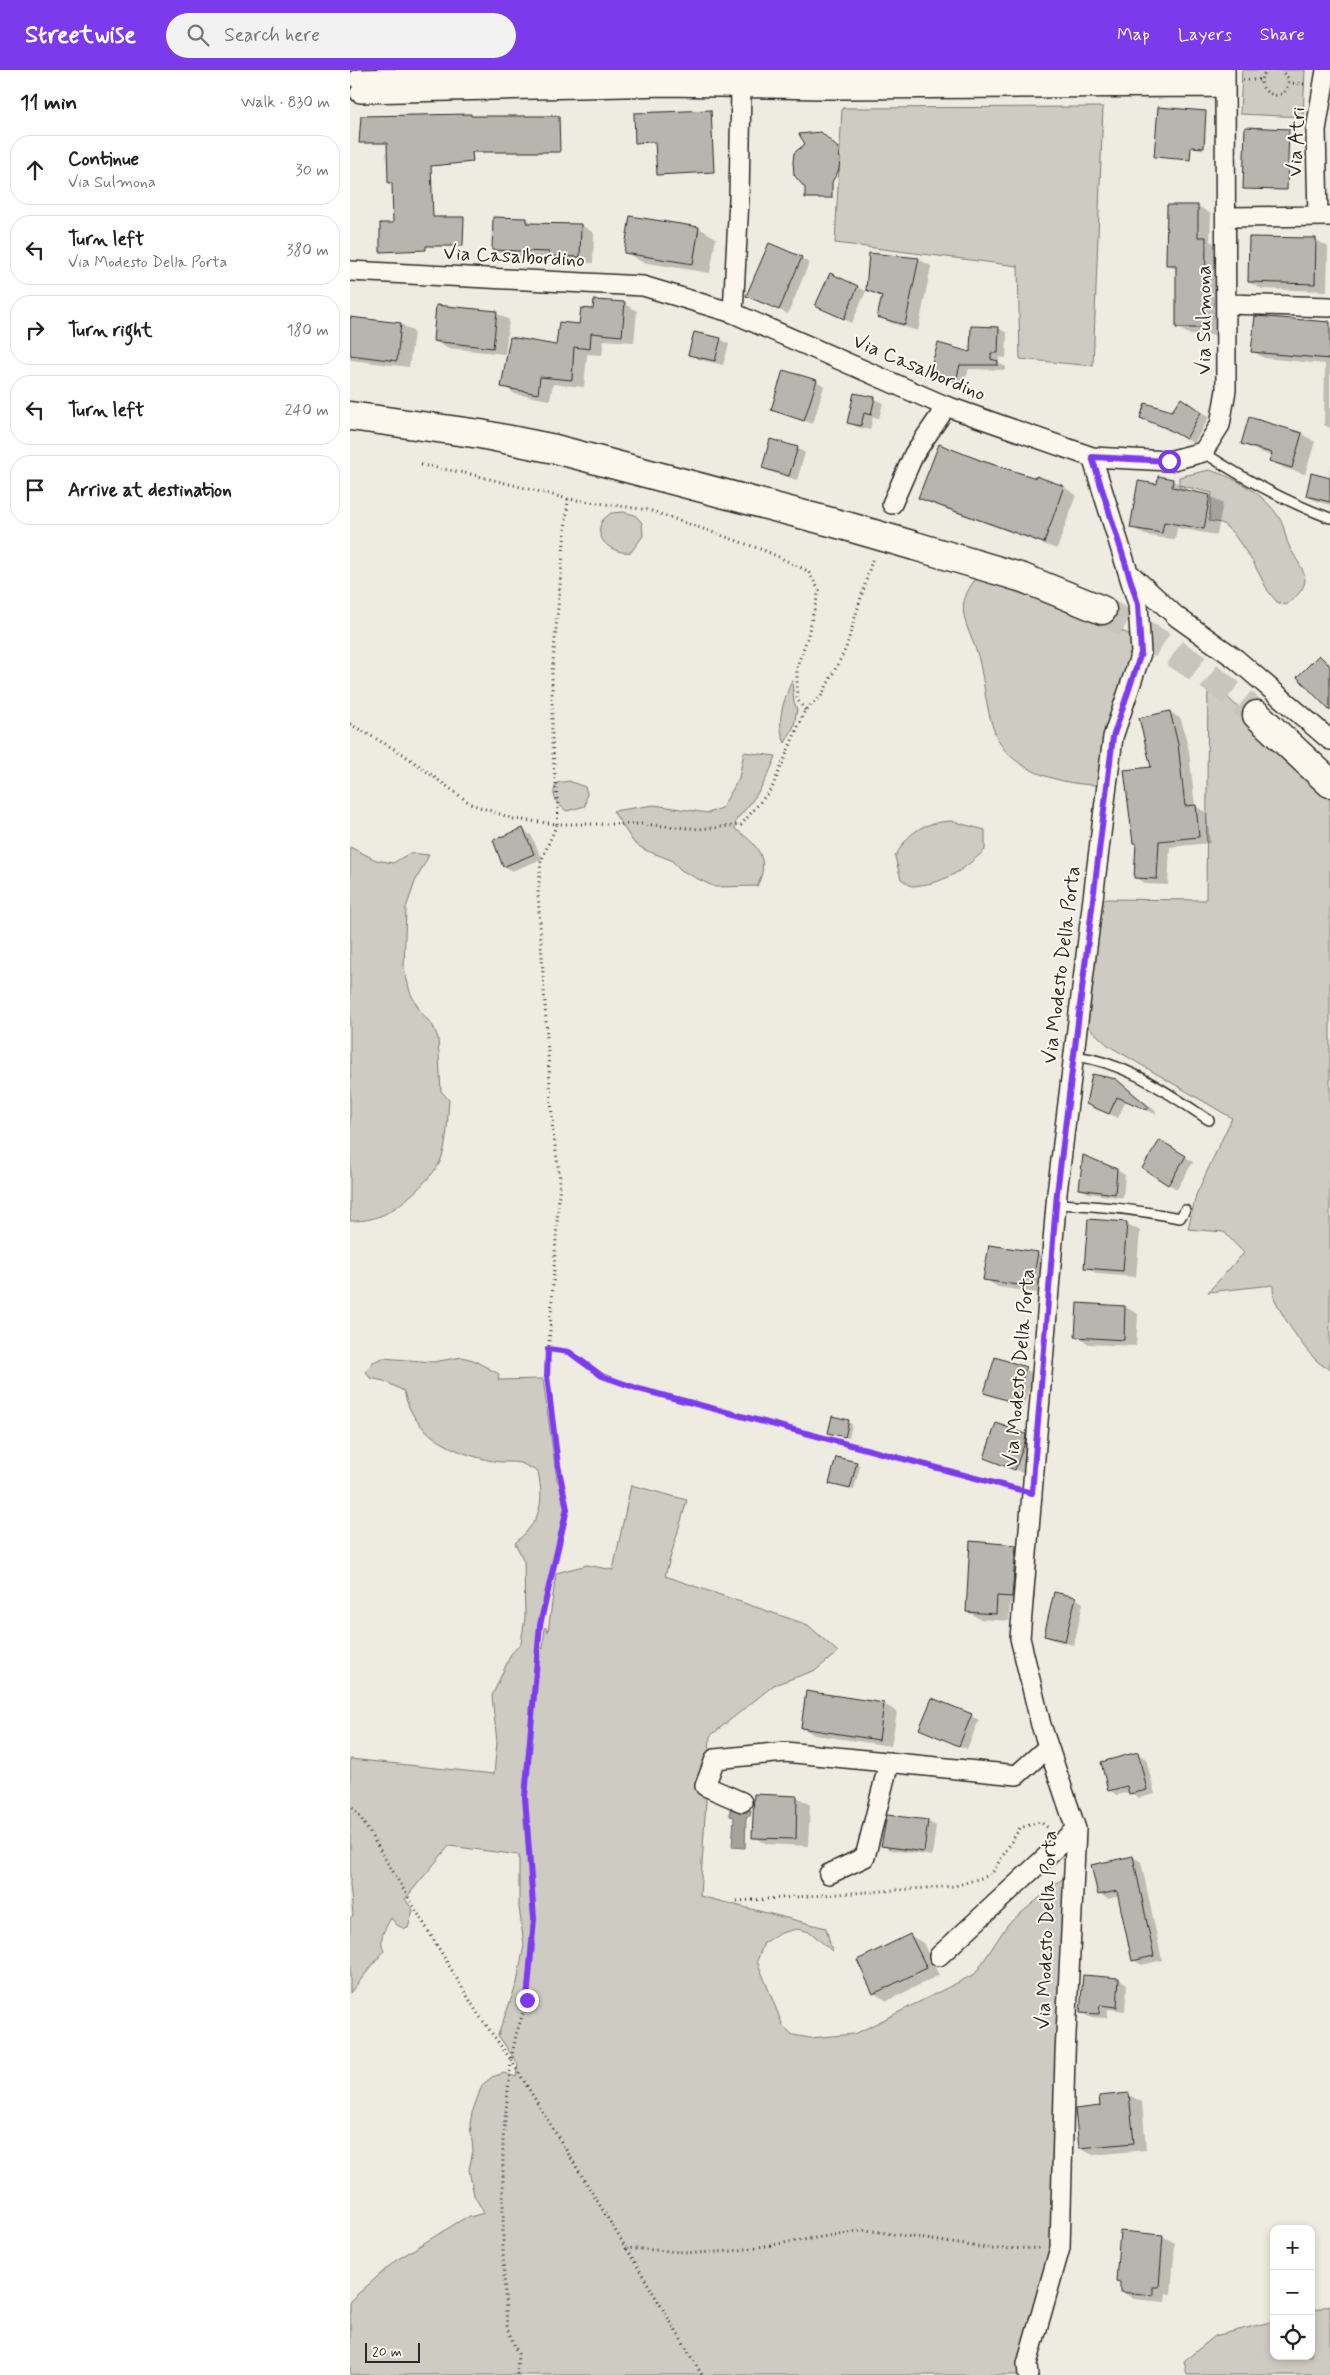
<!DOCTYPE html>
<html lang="en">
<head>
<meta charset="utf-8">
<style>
	body { margin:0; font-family:Mynerve,sans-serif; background:#f2f2f2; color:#222 }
	.controls { position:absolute; right:15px; bottom:15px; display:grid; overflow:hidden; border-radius:10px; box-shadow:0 2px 8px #0003 }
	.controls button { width:45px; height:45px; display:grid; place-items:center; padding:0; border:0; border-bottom:1px solid #e0e0e0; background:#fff; color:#222; font:25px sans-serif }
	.scale { position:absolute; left:15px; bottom:12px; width:55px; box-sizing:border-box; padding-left:5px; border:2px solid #2b2b2b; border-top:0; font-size:14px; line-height:18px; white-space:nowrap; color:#2b2b2b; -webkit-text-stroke:4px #fbf7ec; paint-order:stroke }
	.stop { position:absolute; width:15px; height:15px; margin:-11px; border:4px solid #7c3aed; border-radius:50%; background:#fff }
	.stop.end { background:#7c3aed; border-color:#fff; box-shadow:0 1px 5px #0008 }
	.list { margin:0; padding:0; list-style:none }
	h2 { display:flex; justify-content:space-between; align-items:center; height:65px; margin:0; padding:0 20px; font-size:21px }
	h2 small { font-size:16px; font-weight:400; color:#767676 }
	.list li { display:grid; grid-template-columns:32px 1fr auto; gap:15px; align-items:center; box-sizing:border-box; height:70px; margin:0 10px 10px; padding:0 10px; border:1px solid #e0e0e0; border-radius:20px }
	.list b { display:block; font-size:19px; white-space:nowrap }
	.list p { margin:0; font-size:16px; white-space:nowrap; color:#767676 }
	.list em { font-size:16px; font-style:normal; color:#767676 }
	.icon { flex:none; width:28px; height:28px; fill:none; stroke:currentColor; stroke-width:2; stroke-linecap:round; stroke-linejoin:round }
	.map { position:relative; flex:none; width:980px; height:2305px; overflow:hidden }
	header { display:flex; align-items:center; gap:30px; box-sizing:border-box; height:70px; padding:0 25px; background:#7c3aed; color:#fff }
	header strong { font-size:24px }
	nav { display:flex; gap:28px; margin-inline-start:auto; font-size:18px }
	.search { width:350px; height:45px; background:#f2f2f2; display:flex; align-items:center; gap:12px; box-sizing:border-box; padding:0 18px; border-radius:28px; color:#767676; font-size:19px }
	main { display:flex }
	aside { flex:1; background:#fff }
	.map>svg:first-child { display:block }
	.green { fill:#cecbc2; stroke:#7c7b76 }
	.water { fill:#a4a29a; stroke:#74726e }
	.shadow { fill:#0003 }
	.building { fill:#b8b5ae; stroke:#2b2b2b }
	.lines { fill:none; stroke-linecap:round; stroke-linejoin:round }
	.highway-tunnel { stroke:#c7c5bc; stroke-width:28; stroke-dasharray:28 14; stroke-linecap:butt }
	.lane-casing { stroke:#2b2b2b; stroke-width:12 }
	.street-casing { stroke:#2b2b2b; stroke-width:22 }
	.highway-casing { stroke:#2b2b2b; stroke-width:31 }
	.path { stroke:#2b2b2b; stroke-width:3; stroke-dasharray:1 4; stroke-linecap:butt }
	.lane { stroke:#fbf7ec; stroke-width:9 }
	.street { stroke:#fbf7ec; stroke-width:19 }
	.highway { stroke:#fbf7ec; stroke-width:28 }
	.highway-bridge-casing { stroke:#2b2b2b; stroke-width:31; stroke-linecap:butt }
	.highway-bridge { stroke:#fbf7ec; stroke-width:28 }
	.route { stroke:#7c3aed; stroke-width:6 }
	.labels { text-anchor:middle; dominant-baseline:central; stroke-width:4; stroke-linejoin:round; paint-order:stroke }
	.street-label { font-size:20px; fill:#2b2b2b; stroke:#fbf7ec }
</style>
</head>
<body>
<header>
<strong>Streetwise</strong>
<div class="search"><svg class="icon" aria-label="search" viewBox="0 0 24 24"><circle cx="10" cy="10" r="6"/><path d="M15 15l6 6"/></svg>Search here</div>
<nav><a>Map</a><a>Layers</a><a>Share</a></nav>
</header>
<main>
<aside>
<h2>11 min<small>Walk · 830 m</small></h2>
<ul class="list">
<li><svg class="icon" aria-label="ahead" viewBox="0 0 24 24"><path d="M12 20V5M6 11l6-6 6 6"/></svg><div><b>Continue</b><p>Via Sulmona</p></div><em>30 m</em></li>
<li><svg class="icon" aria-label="left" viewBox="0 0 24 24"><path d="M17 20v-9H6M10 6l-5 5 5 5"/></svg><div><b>Turn left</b><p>Via Modesto Della Porta</p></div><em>380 m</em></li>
<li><svg class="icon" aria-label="right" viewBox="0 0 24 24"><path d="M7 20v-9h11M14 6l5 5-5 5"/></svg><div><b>Turn right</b></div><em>180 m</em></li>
<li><svg class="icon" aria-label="left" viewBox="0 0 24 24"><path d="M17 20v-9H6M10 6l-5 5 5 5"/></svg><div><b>Turn left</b></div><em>240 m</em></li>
<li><svg class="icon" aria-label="arrive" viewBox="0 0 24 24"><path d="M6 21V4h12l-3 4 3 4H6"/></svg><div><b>Arrive at destination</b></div></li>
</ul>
</aside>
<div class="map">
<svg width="980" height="2305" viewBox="0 0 980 2305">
	<rect width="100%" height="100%" fill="#eeebe0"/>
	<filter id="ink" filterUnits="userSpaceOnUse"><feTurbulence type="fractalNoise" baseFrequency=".02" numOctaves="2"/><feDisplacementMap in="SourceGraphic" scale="10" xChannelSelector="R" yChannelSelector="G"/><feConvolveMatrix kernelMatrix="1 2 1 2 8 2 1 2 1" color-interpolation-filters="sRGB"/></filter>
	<g filter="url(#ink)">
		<path class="green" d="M892,0H955L953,47L890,44Z
			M753,37L743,296L670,289L668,196L485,173L492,38Z
			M859,400C886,408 914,423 930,449C935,457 935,469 940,478C956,506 965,512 936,535L927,532L918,521L903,492L883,463L872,453L859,451L862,423L829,415V407Z
			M274,442L285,445L292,453L293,466L281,482C265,485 242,470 252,451C254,448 259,445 261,443Z
			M626,508L728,543L786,567L749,715C714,715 663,702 647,668C636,644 635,614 629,590C625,571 608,547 615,528C617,521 622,514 626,508Z
			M442,610L444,632L447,639L444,656L435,673C425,652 434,630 442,610Z
			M858,610C901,646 938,691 980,729V1299C962,1295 933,1247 925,1230C923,1226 923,1220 923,1215L858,1222L894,1183L874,1162L838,1159L846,1125L882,1048L759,976L736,955L751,829L856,830Z
			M394,682L426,686C417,711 404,731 386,750L385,759C407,773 421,790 407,816L365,817L346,808L331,800L321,790L295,780L284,773L263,741L304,735L358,743L372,738L389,708Z
			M219,711L235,717L237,723L235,736L217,741C206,734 200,725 207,713Z
			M601,751L635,760V780C611,802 594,814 561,816L551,809L545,787C559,761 572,753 601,751Z
			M0,777L26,790L43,793L60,783L79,785L65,812L56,838L54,898L60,922L70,941L83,956L88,968L91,1021L99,1030C97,1051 98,1073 90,1092C82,1108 48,1140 30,1146C20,1150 11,1151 0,1151Z
			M112,1287L123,1290L149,1304L148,1310L193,1309L207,1410L212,1417L215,1437L189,1558L187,1574L193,1579L195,1557L198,1562L206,1503L237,1495L263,1500L281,1415L337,1430L315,1506L458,1555L488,1582L466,1600L424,1615L360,1666L350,1826L476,1858L482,1881L460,1862L447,1859L431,1863L414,1873L407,1891L433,1956L443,1965L460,1968L505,1964L625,1904L658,1854L717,1805L703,2189L673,2305H0V2231L45,2191L113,2149L134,2143L124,2125L119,2100L123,2080L120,2054L122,2043L132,2015L142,2007L154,2003L166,2007L168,1994L148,1965L167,1913L174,1875L169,1837V1785L99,1776L55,1829L63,1840L58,1858L55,1859L47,1855L41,1848C35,1859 28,1868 34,1881L0,1923V1849L3,1845L0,1815V1689L144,1704L147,1672L142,1626L161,1584L171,1573L175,1548L174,1491L165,1473C190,1451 195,1434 188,1402C182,1399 176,1395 170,1393C162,1391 152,1393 143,1391C103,1383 62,1364 54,1321L34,1311L20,1308L16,1302L23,1292L33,1288L83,1292Z
			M980,2235V2305H837L834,2291L865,2266L924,2251V2286H961V2241Z"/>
		<path class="water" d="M380,1739L401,1740L400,1746L396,1747L395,1778L382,1777L384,1747L380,1746Z"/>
		<path class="shadow" d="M848,136L861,144L860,171L868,176V265H840L827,257V200L818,194Z
			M281,147L349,158L366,168L360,203L292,192L275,182Z
			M177,149L185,154L231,155L244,163L243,193L213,192L206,188L156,187L143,179Z
			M965,169L978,177L977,221L912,219L899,212Z
			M451,188L459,193L438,244L398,226Z
			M568,189L581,196L568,261L541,253L528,246L533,228L517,220Z
			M481,205L516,221L502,253L467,236Z
			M274,234L287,241L284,272L254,270L252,285L237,284L234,317L203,314L200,330L165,324L153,316L208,277L244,240Z
			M146,243L159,250L155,284L97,278L84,271Z
			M0,248L51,254L64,262L59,297L0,290Z
			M976,250H980V358L974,355L975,294L914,288L902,281L976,253Z
			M648,258L657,263L656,288L649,287V293L656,297V300L619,299L614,314L581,302L621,284Z
			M370,269L379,274L373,295L348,289L340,284Z
			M466,311L474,316L463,354L422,340Z
			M524,328L533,333L529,348L523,347L520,360L507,357L499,353Z
			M840,335L859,347L844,373L792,347L823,342Z
			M900,348L952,364L965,372L955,404L934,398L921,391L922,386L905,380L892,373Z
			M590,376L714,417L726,425L707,479L582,434L569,427Z
			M447,378L455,383L447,410L421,402L413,398Z
			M980,394V435L969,432L957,426L979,409Z
			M822,410L835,417V421L860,426L873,433L867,465L827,458L825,470L795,465L782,457L808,416Z
			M969,586L980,593V639Z
			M820,642L831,649L839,681L845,736L857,743L860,773L820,777L818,815L796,814L785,807L787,774L784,772L802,698Z
			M173,760L181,765L192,789L162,801L154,796Z
			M766,1010L807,1042L805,1044L776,1030L768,1048L746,1038Z
			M819,1076L843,1092L827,1119L818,1114Z
			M767,1100L775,1105L773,1128L738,1123L730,1118Z
			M777,1154L790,1161L786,1207L748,1204L736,1197Z
			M687,1183L700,1190L695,1224L648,1217L635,1209Z
			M728,1234L775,1237L788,1244L786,1276L739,1274L726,1266Z
			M646,1289L684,1303L673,1337L635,1322Z
			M483,1348L502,1354L499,1368L483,1364Z
			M675,1365L684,1370L673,1403L635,1388Z
			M506,1393L510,1396L504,1420L484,1415Z
			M622,1473L666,1476L679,1483L675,1534L660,1533L659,1551L630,1549L617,1541Z
			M725,1528L733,1533L724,1575L703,1570L695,1565Z
			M534,1634L547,1642L541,1676L465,1665L452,1658Z
			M621,1646L629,1650L617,1679L579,1663Z
			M788,1684L796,1689L805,1724L789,1728L780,1722L767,1725L759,1720Z
			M447,1727L460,1735L458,1776L417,1774L404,1767Z
			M577,1751L586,1756L582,1786L541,1780L533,1776Z
			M783,1787L791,1792L812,1890L792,1895L783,1890L769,1826L758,1829L749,1824Z
			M560,1865L573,1873L589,1905L537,1931L524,1923Z
			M734,1906L769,1909L777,1914L775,1941L758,1939L757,1948L739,1947L731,1942Z
			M779,2025L792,2032L796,2080L743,2085L730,2077L751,2037Z
			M812,2166L825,2173L821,2224L816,2223L815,2232L784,2229L771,2221L772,2213L767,2211Z"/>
		<path class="building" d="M808,37L856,41L854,78L841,77L840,90L804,87Z
			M361,40L364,102L307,105L305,72L285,73L284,43Z
			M121,44V46H209L210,82H122L123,92L81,96L83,147H114L113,176H76V180L30,182V153H43L42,113H38L37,73H9L11,46Z
			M895,57L939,59L937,120L893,119Z
			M471,62L488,78L490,89L489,100L482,112V128H455V118L444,105L443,92L444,83L455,74L449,64Z
			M817,135H848V167H856L855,258H826V195H816Z
			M280,146L349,157L343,194L274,183Z
			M143,147L177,148V153L231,154L230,187L199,186V182L142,180Z
			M899,167L966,168L965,214L898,212Z
			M419,173L452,187L429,240L396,226Z
			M519,183L569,188L555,255L527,247L532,226L516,220Z
			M480,203L508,216L494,249L465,236Z
			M244,230L275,232L272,266L241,263L240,279L224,277L222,310L190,307L188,324L151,317L160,267L206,275L209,252L229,254L231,238L243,239Z
			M86,235L147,241L143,278L83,271Z
			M905,246L980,252V289L901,282Z
			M0,247L51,253L47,291L0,285Z
			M621,256L649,257L648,283H641V289L648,291V295H610L606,311L579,303L588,273L620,282Z
			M344,262L371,268L365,291L338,285Z
			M433,300L467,310L454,351L421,340Z
			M504,323L525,327L521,345L514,343L511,356L497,353Z
			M831,328L851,342L836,369L816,358L790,348L795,333L822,341Z
			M899,347L952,363L942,398L919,391L922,383L891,374Z
			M420,369L448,377L439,406L412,398Z
			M589,374L632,391L686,408V406L714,416L694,473L568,428Z
			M961,403L980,408V432L956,426Z
			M808,406L823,409L822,417L860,425L854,459L814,452L812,463L780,458L788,411L807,414Z
			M969,585L980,596V641L947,607Z
			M820,641L828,674L835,736L846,735L849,767L809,771L807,809L784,808L786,773H783L774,700L801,697L789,648Z
			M173,758L184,784L153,797L143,770Z
			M742,1004L766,1009L799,1037L797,1040L767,1027L759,1044L736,1034Z
			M810,1070L836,1086L818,1115L792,1098Z
			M733,1085L767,1099L765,1124L729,1119Z
			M738,1149L777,1152L773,1201L734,1198Z
			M639,1175L688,1182L682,1217L633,1210Z
			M727,1233L775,1236L774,1270L725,1267Z
			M645,1287L676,1297L665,1333L634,1323Z
			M482,1346L499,1350L495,1367L478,1363Z
			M646,1353L676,1364L675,1372L665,1400L634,1388Z
			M486,1387L507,1392L500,1419L479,1414Z
			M620,1471L666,1475L662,1527L647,1526L646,1544L616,1542Z
			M704,1522L726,1527L715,1571L694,1566Z
			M456,1621L534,1633L529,1670L451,1658Z
			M582,1628L622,1644L609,1676L569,1659Z
			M788,1682L797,1720L779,1724L777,1716L758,1721L751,1692Z
			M404,1724L447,1726L446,1769L402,1768Z
			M537,1745L578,1750L574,1782L531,1776Z
			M783,1786L804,1886L782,1891L767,1821L748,1825L741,1795Z
			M560,1864L577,1898L523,1924L507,1890Z
			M733,1905L769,1908L767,1937L750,1935L749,1944L730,1943Z
			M779,2023L784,2073L729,2078L725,2039L750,2036L749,2026Z
			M770,2161L813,2165L809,2217H803V2225L770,2222V2212L766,2211Z"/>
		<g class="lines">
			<path class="highway-tunnel" d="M752,540C809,572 857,601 907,645"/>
			<g class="lane-casing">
				<path id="lane" d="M853,382C894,409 934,431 980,448
					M724,986C776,992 816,1022 859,1050
					M706,1134C748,1135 789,1140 830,1148L835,1140"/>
			</g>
			<g class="street-casing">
				<path id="street" d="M8,9L391,2L875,3
					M391,17L389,129L383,243L593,335L742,387L819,391L853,382L870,355L876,320L875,0
					M10,23L318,16L475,19L875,17
					M968,146L966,60L976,0
					M876,147L980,146
					M0,201L293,216L383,243
					M877,234L980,237
					M542,434L564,384L590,346L593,335
					M779,503L827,547L886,589L980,670
					M392,1732L355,1716L365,1689L435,1682L667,1705L698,1677
					M479,1804L515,1787L539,1692
					M589,1886L726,1759
					M678,2305L677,2294L710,2178L715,1985L726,1759L691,1655L670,1568L707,1123L744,820L763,667L791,583L788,534L742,387"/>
			</g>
			<g class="highway-casing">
				<path id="highway" d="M0,346L130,364L205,379L496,456
					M565,476L673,508L752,540
					M907,645L980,713"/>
			</g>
			<path class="path" d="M918,0C894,19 940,41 938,8L931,0
				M893,10H911
				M938,13L955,14
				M71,395L120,404L218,429L299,440L416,481L458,501L469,520L457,569L447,596V629L455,640
				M218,429L202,602V673L208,739L207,754H292L349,759L391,755L422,718L455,640L471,627L496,578L523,487
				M0,654L53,684L121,734L164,749L207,754L191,791L188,823L203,1063L210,1108L197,1305L208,1395L217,1439L190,1555L175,1727L184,1849L177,1930L166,1965L161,1990L128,1944L12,1750L0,1735
				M198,1279L219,1282L252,1306L289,1319L665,1419
				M387,1831L605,1816L641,1805L670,1758L690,1752L700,1759
				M161,1990L276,2178L347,2183L383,2181L516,2160L642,2179L692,2178
				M161,1991L153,2070V2190L157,2258L168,2284L167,2305
				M277,2179L352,2305"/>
			<use href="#lane" class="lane"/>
			<use href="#street" class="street"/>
			<use href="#highway" class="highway"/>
			<g class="highway-bridge-casing">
				<path id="highway-bridge" d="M496,456L565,476"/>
			</g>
			<use href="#highway-bridge" class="highway-bridge"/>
		</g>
	</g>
	<g class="lines" filter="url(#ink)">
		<path class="route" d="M177,1930L184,1849L175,1727L190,1555L217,1439L208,1395L197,1306L198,1279L219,1282L252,1306L289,1319L682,1423L707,1123L763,667L791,583L788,534L742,387L819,391"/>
	</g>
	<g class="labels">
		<g class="street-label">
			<text transform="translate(947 72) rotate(-87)">Via Atri</text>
			<text transform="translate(164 187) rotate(3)">Via Casalbordino</text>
			<text transform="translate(854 250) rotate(-90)">Via Sulmona</text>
			<text transform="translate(569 298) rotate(23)">Via Casalbordino</text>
			<text transform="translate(712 895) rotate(-83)">Via Modesto Della Porta</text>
			<text transform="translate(670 1298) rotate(-85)">Via Modesto Della Porta</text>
			<text transform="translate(697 1860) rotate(-88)">Via Modesto Della Porta</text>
		</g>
	</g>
</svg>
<div class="controls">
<button>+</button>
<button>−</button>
<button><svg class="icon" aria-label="locate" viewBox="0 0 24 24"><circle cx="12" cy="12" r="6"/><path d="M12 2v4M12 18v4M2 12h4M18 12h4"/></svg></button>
</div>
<div class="scale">20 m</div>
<div class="stop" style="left:819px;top:391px"></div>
<div class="stop end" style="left:177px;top:1930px"></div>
</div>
</main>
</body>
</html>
